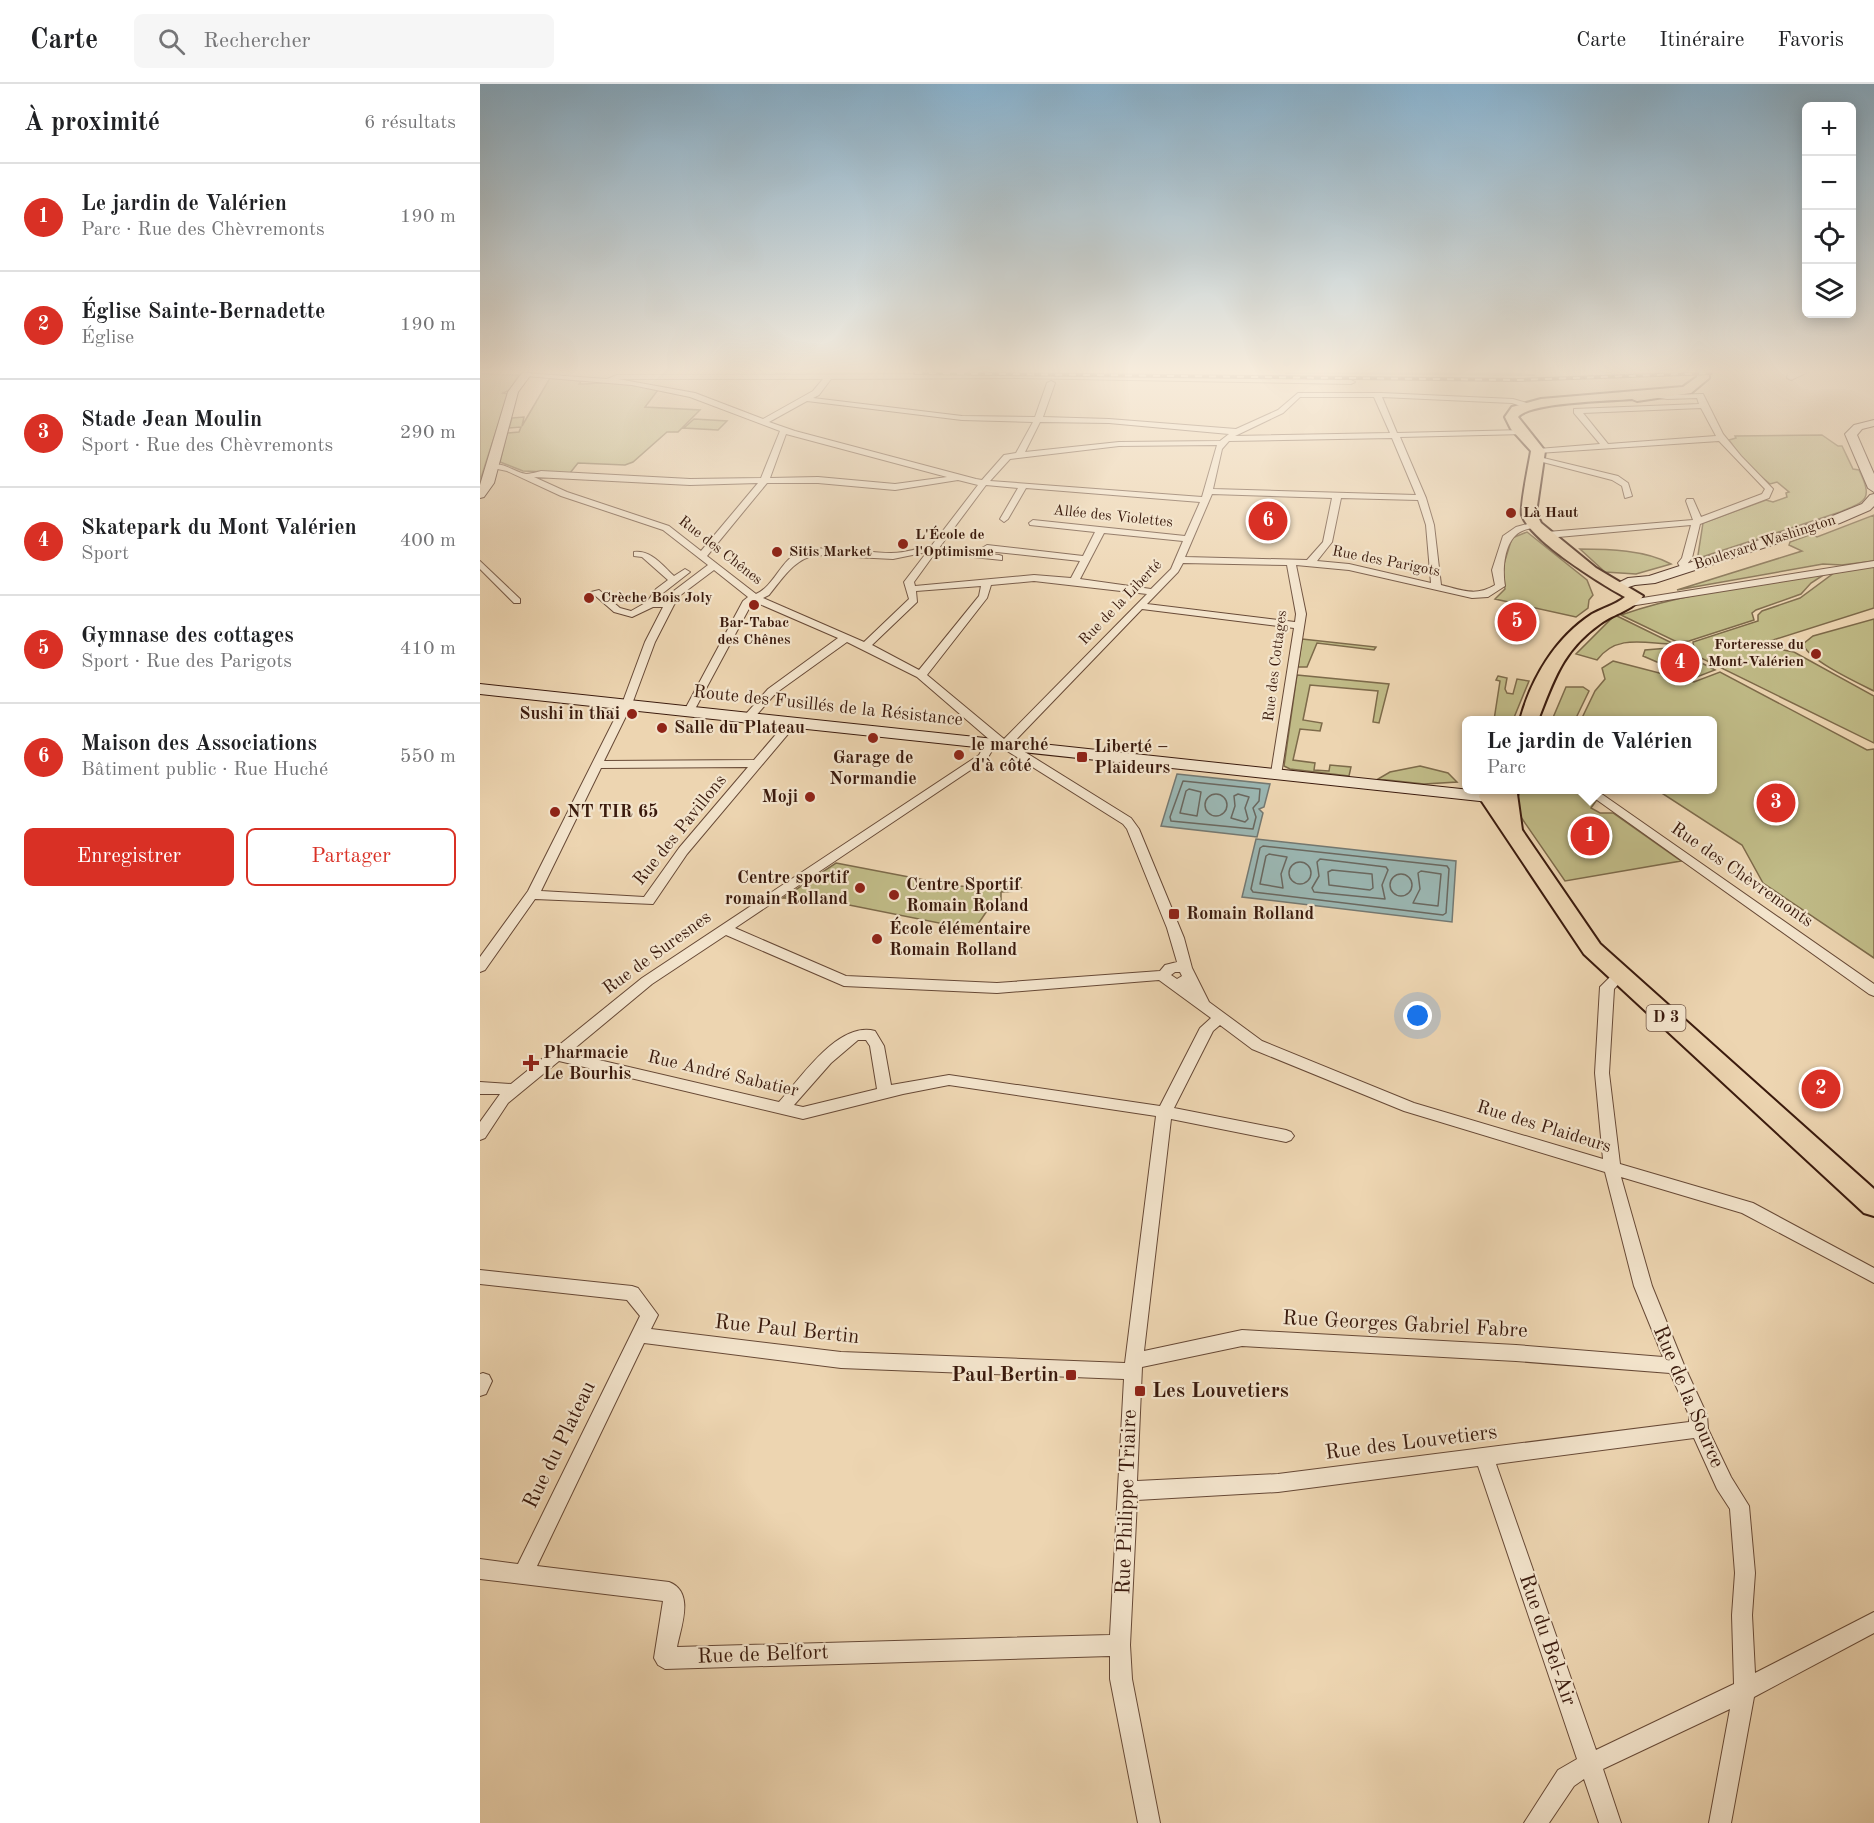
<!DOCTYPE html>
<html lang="fr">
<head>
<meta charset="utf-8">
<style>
	body { margin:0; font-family:"Old Standard TT",serif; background:#f6f6f6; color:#202124 }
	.controls { position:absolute; right:18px; top:18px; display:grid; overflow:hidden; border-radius:9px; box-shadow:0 3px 15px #0003 }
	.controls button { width:54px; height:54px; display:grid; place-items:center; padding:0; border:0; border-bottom:2px solid #e0e0e0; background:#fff; color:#202124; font:30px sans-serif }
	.you { position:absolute; left:938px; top:932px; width:21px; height:21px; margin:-15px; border:4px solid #fff; border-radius:50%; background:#1a73e8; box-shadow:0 0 0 9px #1a73e833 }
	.badge { display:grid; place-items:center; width:39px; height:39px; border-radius:50%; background:#d93025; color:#fff; font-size:20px; font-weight:700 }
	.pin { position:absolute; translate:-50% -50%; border:3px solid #fff; box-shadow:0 2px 6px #0006 }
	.popup { position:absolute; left:982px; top:632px; width:255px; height:78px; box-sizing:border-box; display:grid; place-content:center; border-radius:9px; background:#fff; filter:drop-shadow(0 2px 4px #0005); font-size:20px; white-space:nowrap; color:#757577 }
	.popup b { font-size:22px; color:#202124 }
	.popup::after { content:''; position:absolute; left:50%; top:100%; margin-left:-12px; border:12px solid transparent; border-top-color:#fff }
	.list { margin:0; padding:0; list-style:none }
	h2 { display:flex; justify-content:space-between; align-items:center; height:78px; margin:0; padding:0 24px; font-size:26px }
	h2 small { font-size:20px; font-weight:400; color:#757577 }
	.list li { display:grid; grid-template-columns:39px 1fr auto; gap:18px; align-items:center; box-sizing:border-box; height:108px; padding:0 24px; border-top:2px solid #e0e0e0 }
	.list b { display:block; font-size:22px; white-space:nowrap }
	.list p { margin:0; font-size:20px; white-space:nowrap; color:#757577 }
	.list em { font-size:20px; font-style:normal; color:#757577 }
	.actions { display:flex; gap:12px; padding:18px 24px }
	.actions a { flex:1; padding:14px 0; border:2px solid #d93025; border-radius:9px; text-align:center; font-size:21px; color:#d93025 }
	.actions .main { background:#d93025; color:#fff }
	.icon { flex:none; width:33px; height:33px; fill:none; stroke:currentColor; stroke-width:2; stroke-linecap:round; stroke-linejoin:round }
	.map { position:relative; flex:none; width:1394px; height:1739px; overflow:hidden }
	header { display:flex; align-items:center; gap:36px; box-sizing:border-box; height:84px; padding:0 30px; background:#fff; border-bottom:2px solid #e0e0e0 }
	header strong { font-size:28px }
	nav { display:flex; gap:33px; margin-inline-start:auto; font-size:21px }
	.search { width:420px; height:54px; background:#f6f6f6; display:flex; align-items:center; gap:15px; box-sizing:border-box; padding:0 21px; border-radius:9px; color:#757577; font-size:22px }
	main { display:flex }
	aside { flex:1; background:#fff }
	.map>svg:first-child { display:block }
	.green { fill:#c0bb87; stroke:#7d6a4a; stroke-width:1.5 }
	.water { fill:#9bb7b3; stroke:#747871; stroke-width:1.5 }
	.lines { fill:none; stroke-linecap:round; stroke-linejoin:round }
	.shore { stroke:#6a6860; stroke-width:1.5 }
	.street-casing { stroke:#674936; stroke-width:2 }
	.secondary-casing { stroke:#3a1a0d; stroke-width:2 }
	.primary-casing { stroke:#3a1a0d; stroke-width:4 }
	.street { fill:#f3e4cc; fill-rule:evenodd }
	.secondary { fill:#f3e4cc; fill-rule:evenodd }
	.primary { fill:#edd5b1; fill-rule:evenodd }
	.rail-casing { stroke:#3a1a0d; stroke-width:4 }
	.rail { stroke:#f3e4cc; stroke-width:2; stroke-dasharray:7; stroke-linecap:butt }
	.poi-dot { fill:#8f2418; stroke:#f3e4cc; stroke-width:2 }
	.labels { text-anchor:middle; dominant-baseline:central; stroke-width:4.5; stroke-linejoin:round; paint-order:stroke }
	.far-poi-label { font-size:15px; font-weight:bold; fill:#3a1a0d; stroke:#f3e4cc; text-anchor:start }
	.far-street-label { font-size:15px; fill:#3a1a0d; stroke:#f3e4cc }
	.shield { fill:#f3e4cc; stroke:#725746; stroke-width:1.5 }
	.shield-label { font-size:16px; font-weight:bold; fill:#3a1a0d }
	.street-label { font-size:18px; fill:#3a1a0d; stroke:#f3e4cc }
	.poi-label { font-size:18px; font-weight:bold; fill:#3a1a0d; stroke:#f3e4cc; text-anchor:start }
	.near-street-label { font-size:21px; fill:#3a1a0d; stroke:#f3e4cc }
	.near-poi-label { font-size:21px; font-weight:bold; fill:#3a1a0d; stroke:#f3e4cc; text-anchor:end }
</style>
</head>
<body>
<header>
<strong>Carte</strong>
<div class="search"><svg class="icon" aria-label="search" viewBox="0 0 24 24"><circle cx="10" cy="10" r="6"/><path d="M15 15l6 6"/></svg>Rechercher</div>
<nav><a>Carte</a><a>Itinéraire</a><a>Favoris</a></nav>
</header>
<main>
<aside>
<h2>À proximité<small>6 résultats</small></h2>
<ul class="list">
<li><span class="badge">1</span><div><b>Le jardin de Valérien</b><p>Parc · Rue des Chèvremonts</p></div><em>190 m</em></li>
<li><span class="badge">2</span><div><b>Église Sainte-Bernadette</b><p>Église</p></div><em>190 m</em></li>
<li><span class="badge">3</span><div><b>Stade Jean Moulin</b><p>Sport · Rue des Chèvremonts</p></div><em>290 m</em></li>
<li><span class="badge">4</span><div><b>Skatepark du Mont Valérien</b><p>Sport</p></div><em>400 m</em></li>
<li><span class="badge">5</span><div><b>Gymnase des cottages</b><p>Sport · Rue des Parigots</p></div><em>410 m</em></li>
<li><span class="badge">6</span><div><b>Maison des Associations</b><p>Bâtiment public · Rue Huché</p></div><em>550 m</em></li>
</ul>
<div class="actions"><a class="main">Enregistrer</a><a>Partager</a></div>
</aside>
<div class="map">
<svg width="1394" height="1739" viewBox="0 0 1394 1739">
	<rect width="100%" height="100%" fill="#edd5b1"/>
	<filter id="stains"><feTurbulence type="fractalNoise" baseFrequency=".00333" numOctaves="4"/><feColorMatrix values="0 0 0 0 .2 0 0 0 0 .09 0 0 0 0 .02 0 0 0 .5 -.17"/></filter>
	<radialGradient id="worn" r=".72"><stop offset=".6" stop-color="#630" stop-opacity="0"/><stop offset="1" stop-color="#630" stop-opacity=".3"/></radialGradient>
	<path class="green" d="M805,289H1026L1055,291H1049Z
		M0,290L39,291L30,306L23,309L28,310L0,397Z
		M70,294L101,297L99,300C108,300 116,299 124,299C142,299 160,302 178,306L165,323L220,326L198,348H187L153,378L145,381L98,379L90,389L43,387L20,378L27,349L39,348L41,343L29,344L32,334L44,333L42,342Z
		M214,335L247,337L238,346L204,344Z
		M1342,351L1358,362H1362L1373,385L1379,386C1393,415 1387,417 1360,428L1222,473L1218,471L1223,439L1286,416L1293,418L1307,413L1306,409L1309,408L1297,398L1290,400L1265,379L1249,356L1256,354L1255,352Z
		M1394,431V477L1362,481L1343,480L1197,506L1322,467L1309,461L1310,458L1332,450L1337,453Z
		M1047,448L1107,496L1113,511L1109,516L1108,524L1096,533L1015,515L1025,505L1022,486L1032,454Z
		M1100,465C1128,465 1166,466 1191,480L1156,490L1125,488Z
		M1394,482V524L1293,556L1298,560L1292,564L1314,568L1394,612V659L1215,571L1213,558L1278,537V531L1282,527L1320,514L1354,489Z
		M1345,490L1331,499L1321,510L1276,526L1272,529L1274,536L1209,557L1197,558L1141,531C1206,508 1277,501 1345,490Z
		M1135,531L1194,560C1167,560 1137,549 1117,576L1096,570Z
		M1394,535V607C1378,599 1328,576 1323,560L1333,552Z
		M822,555L896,563L894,566L837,559L827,583H818Z
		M1189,564L1195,565L1235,586L1214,594L1163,572L1165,566Z
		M1133,577L1214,598L1240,588L1387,666L1394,665V874L1283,799L1262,761L1177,706H1233V636H1101L1115,607L1125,595L1122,584Z
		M817,591L909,600L899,639L893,638L898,607L830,601L823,636L842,639L840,647L820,645L813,676L835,679L834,686L849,687L850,681L871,683L869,692L810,685L804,682Z
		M1018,592L1027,594L1025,605L1027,609L1033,610L1037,595L1049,597L1033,636H1014L1020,597L1016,596Z
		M1086,603H1103L1109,607L1095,636H1072Z
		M940,682L968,689L977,698L944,700L898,695L910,688Z
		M1041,706H1099L1116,717L1111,724L1120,729H1133L1201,777L1085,797L1034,723Z
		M356,779L476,802L541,804L538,807L521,808V820L511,821L494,846L339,815L303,814Z"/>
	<path class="water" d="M697,690L790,700L784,723L779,725L783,729L777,753L681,742Z
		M776,755L976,777L972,838L762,813Z"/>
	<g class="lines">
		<path class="shore" d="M703,697L780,705L779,717L773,724L776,733L773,745L691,737L690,733Z
			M709,705L721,708L717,732L700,729L706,707Z
			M758,710L769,713L765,724L768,735L765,738L751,734L755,722L754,712Z
			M725 721a11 11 0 1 1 22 0a11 11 0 1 1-22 0Z
			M783,762L967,782L969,785L966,829L963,831L773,808L771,805L780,764Z
			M789,770L807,773L801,790L803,804L780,800L786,772Z
			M840,775L906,783L908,786L902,801L905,815L834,808L832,804L839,792L837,778Z
			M809 789a11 11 0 1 1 22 0a11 11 0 1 1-22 0Z
			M852,786L892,790L893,804L890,806L849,801L848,788Z
			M941,787L961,790L958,822L933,819L940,805L938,789Z
			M910 801a11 11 0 1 1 22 0a11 11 0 1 1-22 0Z"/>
		<g class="street-casing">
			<path id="street" d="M43,289L127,295L137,291L537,290L871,296L875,298L871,300L537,294L351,295L339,311L333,314L482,332L555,333L567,299L571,297L575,299L563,333L629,335L756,345L798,326L818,309H901L1033,315L1050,320L1051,322L1047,324L1032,319L902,313L917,349L1045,346L1049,348L1045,350L920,353L946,414L954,441L961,501C982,506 995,513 1015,501L1012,486L1023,452L1036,443L1055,438L1059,441C1054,445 1048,444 1042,447C1024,455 1022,485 1025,502L1008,513L992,514L869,486L816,481L826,530L801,691H793L791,689L814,544L662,525L532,660L651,734L659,745L704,854L712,884L729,918L782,957L934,1019L1123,1075L1115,989L1120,903L1134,889H1144L1146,892L1134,905L1129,989L1140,1080L1273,1119L1394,1184V1199L1262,1129L1141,1093L1172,1202L1204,1281L1227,1331L1228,1345L1251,1393L1269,1422L1275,1489L1272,1531L1275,1589L1394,1528V1549L1274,1613L1251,1739H1229L1250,1625L1123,1685L1141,1739H1119L1104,1695L1094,1702L1069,1739H1044L1078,1686L1097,1675L998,1382L798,1408L657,1416L650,1561L652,1595L680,1739H658L630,1595V1572L185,1585L178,1581L174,1574L183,1517L0,1495V1475L38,1480L160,1232L147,1216L0,1200V1186L152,1202L158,1204L178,1231L171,1245L361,1268L645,1279L676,1032L469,1001L423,1010L323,1035L79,977L28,1019L5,1054L0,1056V1038L20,1010H0V998L31,1000L162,894L499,671L507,657L510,656L437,593L367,558L296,609L273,635H265V631L288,605L358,554L275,518L272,519L214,627L213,629H205L204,627L263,517L268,513L234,486L198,513L175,558L152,620L124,677L274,676L309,635L313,634L319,637L207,770L173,820L55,815L5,886L0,888V873L48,807L142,620L165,558L183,523H173L152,533L134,528L111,508L119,506L140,524L151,527L167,518L176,505L188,496L162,473L154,472V468C171,466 182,481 194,492L205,485L210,488L183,509L178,517H186L191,509L228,481L183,446L81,412L27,387L8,383C21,375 33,388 46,390C50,390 57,388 61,387L210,395L281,394L300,347L210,313L152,301L46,292ZM138,295H343L333,307L283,335L215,309ZM820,313H894L910,349L755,352L803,329ZM327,317L482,336L553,338L536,369L524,371L502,396L496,395L315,347L289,338ZM560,338L629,339L749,350L740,357L639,358L545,368ZM306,350L467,393L415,400L338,393L290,394ZM912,354L936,411L733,405L742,365L749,357ZM737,361L722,413L510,397L530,375L639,362ZM54,393L210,401L278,399L221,467L189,442L87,408ZM478,396L498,401L452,461C439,464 426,469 411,469C383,469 351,460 323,467C301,473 296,501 276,510L227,472L287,399H338L415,406ZM506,401L538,404L520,435L524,438L528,435L546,404L720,418L705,452L553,436L549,439L550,441L615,448L603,472L507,461L502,464L507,467L600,477L591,494L554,491L435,502L434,498L455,469L522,476V472L519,471L459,464ZM732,410L852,414L843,458L827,476L705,473ZM861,414L938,416L946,441L951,499L869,480L837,477L852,458ZM624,449L703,457L691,485L671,505L600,495ZM447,468L424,498L429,515L384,558L283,514L289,511C303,494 314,475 336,471L413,475ZM703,479L807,481L816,530L815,538L667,520L698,488ZM554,497L667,510L524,655L447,591L507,514L511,501ZM501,502L499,512L439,586L392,561L437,518L436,507ZM516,660L643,740L647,745L687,844L697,878L685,881L680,887L517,899L366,892L255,844L507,675ZM268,683L199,764L164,813L61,807L121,684ZM246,851L364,902L517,909L679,896L731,934L720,944L680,1022L469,991L411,1001L404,962L395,947C358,937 321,994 299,1018L89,969L172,900ZM695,888H700L702,892L697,895L691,891ZM740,941L772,965L924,1027L1125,1088L1154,1202L1183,1273L1036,1261L762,1246L664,1267L691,1035L806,1058L811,1056L814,1052L811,1048L806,1046L694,1024L733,947ZM378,956H386L390,962L397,1005L323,1023L314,1021L351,979ZM164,1259L361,1284L644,1295L630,1551L197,1563C201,1542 215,1508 189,1498L57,1482ZM762,1262L1036,1277L1190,1289L1209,1331V1338L798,1390L657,1397L662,1283ZM1214,1354L1237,1405L1250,1425L1255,1489L1252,1531L1254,1600L1116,1666L1016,1380Z
				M1308,289H1326L1311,296L1307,294Z
				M1169,308L1187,311L1223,310L1243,350L1261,372L1293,405L1289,414L1220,440L1212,474L1208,479L1210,485L1205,488L1202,487L1198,479L1202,474L1211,441L1067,454L1062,451L1067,448L1213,436L1206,417L1207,415H1213L1221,433L1282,410L1285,405L1239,357L1058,369L1054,367L1058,365L1120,360L1094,329V325L1219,320L1217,314L1187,315L1166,312L1165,310ZM1221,324L1236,352L1128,360L1103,329Z
				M1055,372L1138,392L1148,399L1152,412L1145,414L1142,402L1132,396L1055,376Z
				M0,477L40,515V519H34L0,485Z
				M1394,477V483L1150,522L1145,519L1150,516Z
				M1103,706H1116L1394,900V912L1389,910Z
				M3,1289L9,1291L12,1297L6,1310L0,1312V1290Z"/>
		</g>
		<g class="secondary-casing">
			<path id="secondary" d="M42,289H52L38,308L14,399L4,413L0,414V401L28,308Z
				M1394,336V342L1382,345L1377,351L1394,390V408L1388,404L1365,350L1374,341Z
				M1394,410V422L1390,426L1360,439L1175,499L1155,501L1139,506L1132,502L1148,494L1169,492L1350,433L1382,420L1390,411Z
				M0,600L1009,708L1028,706L1035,710L1032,714L1009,718L0,610Z"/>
		</g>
		<g class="primary-casing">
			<path id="primary" d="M1217,289H1229V294L1211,309L1157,317L1152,315C1130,317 1050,318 1038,333L1065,367L1056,429L1061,439L1116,484L1163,512C1152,527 1135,529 1120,540C1082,567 1074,596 1058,636H1040C1051,595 1075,554 1112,530C1123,524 1135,521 1145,513C1121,500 1050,456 1042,431C1040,421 1049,380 1051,367L1031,345L1025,333L1032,323L1061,315L1203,303L1217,293Z
				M1001,706H1038L1037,710L1042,746L1120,860L1394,1105V1132L1384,1129L1104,870L999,713Z"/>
		</g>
		<use href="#street" class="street"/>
		<use href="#secondary" class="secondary"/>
		<use href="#primary" class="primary"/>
		<g class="rail-casing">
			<path id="rail" d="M435,289L1038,296L1231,289"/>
		</g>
		<use href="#rail" class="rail"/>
	</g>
	<linearGradient id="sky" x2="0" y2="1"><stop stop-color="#89b5d3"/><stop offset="0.54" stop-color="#f7ecdc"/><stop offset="1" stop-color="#f7ecdc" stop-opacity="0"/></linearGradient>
	<rect width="1394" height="532" fill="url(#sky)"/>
	<g class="poi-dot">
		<circle cx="1031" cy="429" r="6"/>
		<circle cx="423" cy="460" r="6"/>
		<circle cx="297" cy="468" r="6"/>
		<circle cx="109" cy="514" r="6"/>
		<circle cx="274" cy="521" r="6"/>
		<circle cx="1336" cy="570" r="6"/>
		<circle cx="152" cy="630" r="6"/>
		<circle cx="182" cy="644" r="6"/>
		<circle cx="393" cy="654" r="6"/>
		<circle cx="479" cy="671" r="6"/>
		<rect x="596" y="667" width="12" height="12" rx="3"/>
		<circle cx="330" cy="713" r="6"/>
		<circle cx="75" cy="728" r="6"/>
		<circle cx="380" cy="804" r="6"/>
		<circle cx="414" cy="811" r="6"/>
		<rect x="688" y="824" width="12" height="12" rx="3"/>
		<circle cx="397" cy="855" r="6"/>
		<path d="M48 970h6v6h6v6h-6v6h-6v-6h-6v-6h6z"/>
		<rect x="585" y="1285" width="12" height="12" rx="3"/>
		<rect x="654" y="1301" width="12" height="12" rx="3"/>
	</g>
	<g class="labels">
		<g class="far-poi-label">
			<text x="1043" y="429">Là Haut</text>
			<text x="435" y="451">L'École de<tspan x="435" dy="17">l'Optimisme</tspan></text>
			<text x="309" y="468">Sitis Market</text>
			<text x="121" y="514">Crèche Bois Joly</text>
			<text x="274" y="539" text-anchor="middle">Bar-Tabac<tspan x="274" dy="17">des Chênes</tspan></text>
			<text x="1324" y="561" text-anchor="end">Forteresse du<tspan x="1324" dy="17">Mont-Valérien</tspan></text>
		</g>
		<g class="far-street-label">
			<text transform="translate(633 433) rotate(6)">Allée des Violettes</text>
			<text transform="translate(1285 459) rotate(-18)">Boulevard Washington</text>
			<text transform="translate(240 467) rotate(38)">Rue des Chênes</text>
			<text transform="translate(906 478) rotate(11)">Rue des Parigots</text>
			<text transform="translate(641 519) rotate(-46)">Rue de la Liberté</text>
			<text transform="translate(796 582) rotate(-83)">Rue des Cottages</text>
		</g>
		<rect class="shield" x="1166.5" y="921" width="39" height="26" rx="4.5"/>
		<g class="shield-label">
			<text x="1186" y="934">D 3</text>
		</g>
		<g class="street-label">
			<text transform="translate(348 622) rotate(6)">Route des Fusillés de la Résistance</text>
			<text transform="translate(200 746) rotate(-51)">Rue des Pavillons</text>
			<text transform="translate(1262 791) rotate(35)">Rue des Chèvremonts</text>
			<text transform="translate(177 869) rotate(-36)">Rue de Suresnes</text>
			<text transform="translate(243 990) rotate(13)">Rue André Sabatier</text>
			<text transform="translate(1064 1043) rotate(17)">Rue des Plaideurs</text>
		</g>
		<g class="poi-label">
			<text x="140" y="630" text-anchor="end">Sushi in thai</text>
			<text x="194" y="644">Salle du Plateau</text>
			<text x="491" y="661">le marché<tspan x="491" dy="21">d'à côté</tspan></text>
			<text x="614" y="663">Liberté –<tspan x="614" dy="21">Plaideurs</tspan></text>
			<text x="393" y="674" text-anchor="middle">Garage de<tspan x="393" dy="21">Normandie</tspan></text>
			<text x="318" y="713" text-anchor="end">Moji</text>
			<text x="87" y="728">NT TIR 65</text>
			<text x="368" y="794" text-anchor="end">Centre sportif<tspan x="368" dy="21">romain Rolland</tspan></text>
			<text x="426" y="801">Centre Sportif<tspan x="426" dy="21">Romain Roland</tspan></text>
			<text x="706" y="830">Romain Rolland</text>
			<text x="409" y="845">École élémentaire<tspan x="409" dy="21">Romain Rolland</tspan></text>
			<text x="63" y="969">Pharmacie<tspan x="63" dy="21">Le Bourhis</tspan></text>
		</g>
		<g class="near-street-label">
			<text transform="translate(925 1241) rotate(3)">Rue Georges Gabriel Fabre</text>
			<text transform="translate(307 1246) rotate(6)">Rue Paul Bertin</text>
			<text transform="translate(1208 1313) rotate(67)">Rue de la Source</text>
			<text transform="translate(931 1359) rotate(-7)">Rue des Louvetiers</text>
			<text transform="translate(80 1361) rotate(-64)">Rue du Plateau</text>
			<text transform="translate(647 1418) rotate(-88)">Rue Philippe Triaire</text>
			<text transform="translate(1067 1556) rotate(71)">Rue du Bel-Air</text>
			<text transform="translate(283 1571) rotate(-2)">Rue de Belfort</text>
		</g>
		<g class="near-poi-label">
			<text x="579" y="1291">Paul Bertin</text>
			<text x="672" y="1307" text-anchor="start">Les Louvetiers</text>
		</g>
	</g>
	<rect width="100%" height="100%" filter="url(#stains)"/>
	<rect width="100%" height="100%" fill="url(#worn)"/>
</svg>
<div class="controls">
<button>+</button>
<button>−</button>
<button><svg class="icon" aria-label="locate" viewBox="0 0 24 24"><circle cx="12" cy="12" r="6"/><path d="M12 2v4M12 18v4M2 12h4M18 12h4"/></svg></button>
<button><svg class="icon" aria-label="layers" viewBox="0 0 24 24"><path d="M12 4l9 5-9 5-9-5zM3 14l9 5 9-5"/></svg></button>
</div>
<div class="you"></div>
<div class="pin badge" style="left:1110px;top:752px">1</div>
<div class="popup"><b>Le jardin de Valérien</b>Parc</div>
<div class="pin badge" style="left:1341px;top:1005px">2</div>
<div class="pin badge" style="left:1296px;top:719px">3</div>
<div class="pin badge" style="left:1200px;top:579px">4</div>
<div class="pin badge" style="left:1037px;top:538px">5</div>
<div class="pin badge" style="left:788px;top:437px">6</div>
</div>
</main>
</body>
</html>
